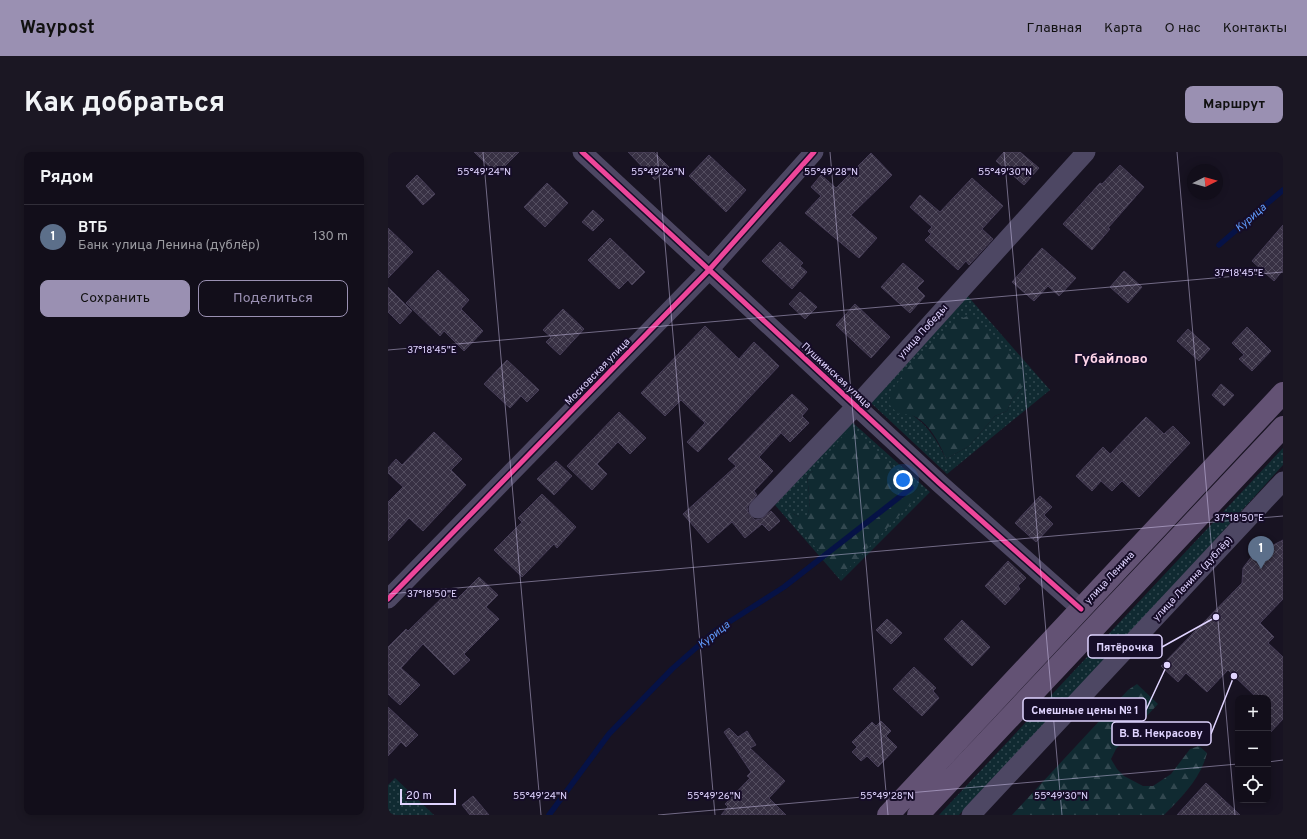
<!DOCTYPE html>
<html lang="ru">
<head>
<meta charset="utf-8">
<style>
	body { margin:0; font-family:Overpass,sans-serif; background:#1b1723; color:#f1f3f6 }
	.controls { position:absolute; right:12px; bottom:12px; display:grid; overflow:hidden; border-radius:8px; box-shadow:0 2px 10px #0003 }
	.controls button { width:36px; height:36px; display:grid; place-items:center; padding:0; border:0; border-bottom:1px solid #312e39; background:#120e1a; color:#f1f3f6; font:20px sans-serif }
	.compass { position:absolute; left:799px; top:12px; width:36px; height:36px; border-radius:50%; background:#120e1a; box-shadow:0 2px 10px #0003; rotate:85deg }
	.scale { position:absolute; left:12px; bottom:10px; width:56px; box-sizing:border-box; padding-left:4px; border:2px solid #e0d4ff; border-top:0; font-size:11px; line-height:14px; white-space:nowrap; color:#e0d4ff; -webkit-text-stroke:3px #160d28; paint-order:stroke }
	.you { position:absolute; left:515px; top:328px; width:14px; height:14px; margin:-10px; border:3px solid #fff; border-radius:50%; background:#1a73e8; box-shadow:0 0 0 6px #1a73e833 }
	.badge { display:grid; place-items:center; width:26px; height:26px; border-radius:50%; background:#9a90b2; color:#fff; font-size:13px; font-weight:700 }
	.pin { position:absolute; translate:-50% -33px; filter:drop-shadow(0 1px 2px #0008) }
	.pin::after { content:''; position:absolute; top:21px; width:14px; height:12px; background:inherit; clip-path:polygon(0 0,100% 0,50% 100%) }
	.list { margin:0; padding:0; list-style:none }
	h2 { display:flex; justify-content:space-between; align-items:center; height:52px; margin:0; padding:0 16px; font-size:17px }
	h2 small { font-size:13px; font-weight:400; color:#9c9ca2 }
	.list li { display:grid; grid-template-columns:26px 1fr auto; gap:12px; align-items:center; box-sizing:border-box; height:64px; padding:0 16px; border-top:1px solid #312e39 }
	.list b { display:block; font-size:15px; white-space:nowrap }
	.list p { margin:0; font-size:13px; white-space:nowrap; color:#9c9ca2 }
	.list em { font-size:13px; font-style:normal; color:#9c9ca2 }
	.actions { display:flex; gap:8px; padding:12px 16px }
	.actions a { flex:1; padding:9px 0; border:1px solid #9a90b2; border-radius:8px; text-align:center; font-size:14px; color:#9a90b2 }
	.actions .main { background:#9a90b2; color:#111 }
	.icon { flex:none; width:22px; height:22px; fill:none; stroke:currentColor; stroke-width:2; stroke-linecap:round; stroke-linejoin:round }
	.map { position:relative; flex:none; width:895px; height:663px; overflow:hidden; border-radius:8px }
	header { display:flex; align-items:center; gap:24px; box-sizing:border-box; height:56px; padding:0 20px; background:#9a90b2; color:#111 }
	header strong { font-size:19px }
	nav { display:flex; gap:22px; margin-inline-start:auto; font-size:14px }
	.intro { display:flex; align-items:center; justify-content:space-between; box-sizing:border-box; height:96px; padding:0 24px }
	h1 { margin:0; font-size:28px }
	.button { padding:10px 18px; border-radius:8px; background:#9a90b2; color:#111; font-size:14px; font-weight:700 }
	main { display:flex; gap:24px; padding:0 24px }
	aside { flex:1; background:#120e1a; border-radius:8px; box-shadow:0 2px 10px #0003 }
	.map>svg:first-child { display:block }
	.grass { fill:url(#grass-dots); fill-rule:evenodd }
	.forest { fill:url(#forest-firs) }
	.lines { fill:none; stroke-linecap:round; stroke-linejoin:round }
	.stream { stroke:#061246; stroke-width:5.5 }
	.building { fill:url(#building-cross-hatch); stroke:#463d57 }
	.minor { stroke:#4d4763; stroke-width:19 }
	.primary { stroke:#635274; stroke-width:22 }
	.cycleway-casing { stroke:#160d28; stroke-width:8 }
	.cycleway { stroke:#ed469a; stroke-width:5 }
	.ticks { fill:none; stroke:#e0d4ff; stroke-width:1; stroke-opacity:0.45 }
	.labels { text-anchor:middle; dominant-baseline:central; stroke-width:4; stroke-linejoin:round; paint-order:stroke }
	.street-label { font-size:10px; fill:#e0d4ff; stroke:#160d28 }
	.water-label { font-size:11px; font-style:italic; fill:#629dff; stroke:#160d28 }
	.district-label { font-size:14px; font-weight:bold; fill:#ffd6e9; stroke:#160d28 }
	.ticks-label { font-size:10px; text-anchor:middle; fill:#e0d4ff; stroke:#160d28; stroke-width:4; stroke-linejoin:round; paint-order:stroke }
	.leader { fill:none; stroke:#e0d4ff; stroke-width:1.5 }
	.callout-dot { fill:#e0d4ff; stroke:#160d28; stroke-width:1.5 }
	.callout { fill:#160d28; stroke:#e0d4ff; stroke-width:1.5 }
	.callout-label { font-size:11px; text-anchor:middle; font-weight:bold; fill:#e0d4ff }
</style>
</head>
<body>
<header>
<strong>Waypost</strong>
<nav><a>Главная</a><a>Карта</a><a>О нас</a><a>Контакты</a></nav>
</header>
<div class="intro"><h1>Как добраться</h1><a class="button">Маршрут</a></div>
<main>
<aside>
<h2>Рядом<small></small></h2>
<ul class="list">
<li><span class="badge" style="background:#5c6f8a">1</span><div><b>ВТБ</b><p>Банк · улица Ленина (дублёр)</p></div><em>130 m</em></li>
</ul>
<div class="actions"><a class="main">Сохранить</a><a>Поделиться</a></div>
</aside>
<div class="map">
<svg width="895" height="663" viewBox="0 0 895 663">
	<defs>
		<pattern id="grass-dots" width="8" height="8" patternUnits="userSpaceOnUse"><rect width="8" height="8" fill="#102a31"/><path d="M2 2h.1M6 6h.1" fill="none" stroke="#324850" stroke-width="1.8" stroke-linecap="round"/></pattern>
		<pattern id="forest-firs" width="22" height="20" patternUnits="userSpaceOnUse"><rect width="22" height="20" fill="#102a31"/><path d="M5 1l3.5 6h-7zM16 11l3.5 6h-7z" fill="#324850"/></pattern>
		<pattern id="building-cross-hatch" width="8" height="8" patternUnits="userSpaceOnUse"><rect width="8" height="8" fill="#383144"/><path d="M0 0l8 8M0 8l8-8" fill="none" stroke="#544e60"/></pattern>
	</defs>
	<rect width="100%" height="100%" fill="#181322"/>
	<path class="grass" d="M577,141L662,238L559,322L482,250ZM633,237L624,247L619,259L607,264L581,294L558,307C549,289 541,274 524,263Z
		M464,270L542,340L453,429L387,353ZM425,319L453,424L404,361L411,365L419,366C424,350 420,338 419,323Z
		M895,296V313L721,505L571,663H551Z
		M7,626L46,663H0V633Z"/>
	<path class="forest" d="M584,162L632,213L639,225L633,237L624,247L619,259L607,264L581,294L558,307C552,292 540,268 523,263C519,262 514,262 510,262L501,252L503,240L522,213L566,170Z
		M462,276L534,340L453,424L398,362L404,361L411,365H419C424,350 420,338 419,323L425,319Z
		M749,532L770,552L728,597L723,607L729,617L736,624L755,634H765L783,622L802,597L811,594L819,601C813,626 794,645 776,663H624L740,538Z"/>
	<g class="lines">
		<path class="stream" d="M831,93L895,38
			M161,663L221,582L284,517L327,479L396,435L523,336"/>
	</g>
	<path class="building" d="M86,0H131L109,22Z
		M240,0H266L281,15L267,28Z
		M616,0H632L651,16L636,33L608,9Z
		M483,1L504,23L463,63L489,86L471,106L417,61L433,44L423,35L433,23L448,36Z
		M321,3L358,38L338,60L301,24Z
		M732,13L756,35L720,76L722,77L704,98L675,72L712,31L714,32Z
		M29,23L47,42L35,53L18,34Z
		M584,26L615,54L594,77L605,87L581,113L578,109L570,118L537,88L543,82L540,79L544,75L522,55L532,43L552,60Z
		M159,31L180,51L157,75L136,55Z
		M205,58L216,68L205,79L194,70Z
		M895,73V118L886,129L864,109Z
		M0,76L25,100L0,126Z
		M222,86L257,120L244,133L240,128L231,137L200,108Z
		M392,90L415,111L412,114L419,120L404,137L374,109Z
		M654,96L688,126L671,144L660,134L646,149L624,130Z
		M515,111L536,129L529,136L537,144L522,161L493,135Z
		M50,118L81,148L73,157L95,179L76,199L56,179L52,184L18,151Z
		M736,119L754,135L740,151L722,135Z
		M0,135L24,159L12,172L0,160Z
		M412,140L429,155L417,167L401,152Z
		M467,152L502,185L483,206L448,173Z
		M175,157L196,177L172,203L158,190L163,185L155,178Z
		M317,174L351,207L366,190L391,214L310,300L299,290L317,271L293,248L277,264L253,241Z
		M859,175L883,199L864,219L851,207L856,203L844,191Z
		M800,177L822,197L811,209L789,189Z
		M119,208L151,238L139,250L133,244L122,256L96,232Z
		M833,232L846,243L836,254L824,243Z
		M404,242L420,257L414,264L421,271L402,290L393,281L371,305L385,319L366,339L369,343L359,355L360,360L367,368L373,367L383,359L392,369L381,379L374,372L357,386L344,370L320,391L295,362L348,314L340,307Z
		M231,260L258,286L242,302L230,290L209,312L219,322L204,338L179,314Z
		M758,265L776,282L785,274L802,291L751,345L734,329L724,339L713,329L704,339L688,324L715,295L722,302Z
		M46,280L74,307L63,318L78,333L35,379L21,366L0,389V350L15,335L0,321V316L8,307L14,313Z
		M168,309L184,324L166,343L149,327Z
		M154,342L188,375L169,396L166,392L134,425L106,398L134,370L130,366Z
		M652,344L664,355L656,363L665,372L648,390L627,371Z
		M895,388V447L872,471L886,485L880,491L895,505V567L880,583V546H869L840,518L819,540L798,521L790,530L773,514L854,431L855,416L864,404Z
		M620,409L638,426L630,434L632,437L617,453L597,434Z
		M91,425L110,443L98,455L111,467L76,502L82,508L66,523L35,492L13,516L32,533L12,553L0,542V495L18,477L20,479L61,439L69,447Z
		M499,467L514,481L503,492L488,478Z
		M574,468L602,495L584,514L556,487Z
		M526,515L548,536L545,539L551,546L534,564L505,537Z
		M0,555L30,583L18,595L13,590L0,604Z
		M493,569L503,579L498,584L509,595L490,615L479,604L473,609L464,600L469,595L464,590L484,570L488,574Z
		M341,576L350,585L359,579L368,593L362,596L397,629L381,646L398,663H333L340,655L337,652L362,626L359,624L363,620L336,580Z
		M818,631L852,663H789Z
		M85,644L101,663H82L74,653Z"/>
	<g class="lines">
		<path class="minor" d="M194,0L551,331L693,457
			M370,357L468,254L698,0
			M0,447L320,119L426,0
			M583,663L895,329"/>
		<path class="primary" d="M500,663L895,241
			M530,663L895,275"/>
		<g class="cycleway-casing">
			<path id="cycleway" d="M194,0L551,331L693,457
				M0,447L320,119L426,0"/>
		</g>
		<use href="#cycleway" class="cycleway"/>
	</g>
	<path class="ticks" d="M95,0L153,663M269,0L327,663M442,0L500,663M616,0L674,663M789,0L847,663M0,198L895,120M0,442L895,364M880,610L895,608M270,663L850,612"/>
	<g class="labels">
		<g class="street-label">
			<text transform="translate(535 180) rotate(-48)">улица Победы</text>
			<text transform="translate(210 220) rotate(-46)">Московская улица</text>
			<text transform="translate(448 224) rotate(43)">Пушкинская улица</text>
			<text transform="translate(722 426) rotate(-47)">улица Ленина</text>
			<text transform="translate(805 427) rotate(-47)">улица Ленина (дублёр)</text>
		</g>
		<g class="water-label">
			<text transform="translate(863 66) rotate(-41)">Курица</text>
			<text transform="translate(326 483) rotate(-38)">Курица</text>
		</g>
		<g class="district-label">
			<text x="723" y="207">Губайлово</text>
		</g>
	</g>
	<g class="ticks-label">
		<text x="96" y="23">55°49'24"N</text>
		<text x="270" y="23">55°49'26"N</text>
		<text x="443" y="23">55°49'28"N</text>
		<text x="617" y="23">55°49'30"N</text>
		<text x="851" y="124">37°18'45"E</text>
		<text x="44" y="201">37°18'45"E</text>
		<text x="851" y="369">37°18'50"E</text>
		<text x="44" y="445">37°18'50"E</text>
		<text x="152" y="647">55°49'24"N</text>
		<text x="326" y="647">55°49'26"N</text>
		<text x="499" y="647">55°49'28"N</text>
		<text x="673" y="647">55°49'30"N</text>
	</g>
	<path class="leader" d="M828 465L774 495M779 513L758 558M846 524L823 582"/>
	<g class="callout-dot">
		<circle cx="828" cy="465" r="4"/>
		<circle cx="779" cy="513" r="4"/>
		<circle cx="846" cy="524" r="4"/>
	</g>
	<g class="callout">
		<rect x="700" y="483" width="74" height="23" rx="4"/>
		<rect x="635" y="546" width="123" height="23" rx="4"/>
		<rect x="724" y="570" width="99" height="23" rx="4"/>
	</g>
	<g class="callout-label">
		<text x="737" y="499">Пятёрочка</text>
		<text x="697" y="562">Смешные цены № 1</text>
		<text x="773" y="585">В. В. Некрасову</text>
	</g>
</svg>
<div class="controls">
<button>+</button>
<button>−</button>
<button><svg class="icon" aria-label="locate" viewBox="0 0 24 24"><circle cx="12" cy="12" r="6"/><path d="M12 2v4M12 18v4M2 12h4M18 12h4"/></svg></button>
</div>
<svg class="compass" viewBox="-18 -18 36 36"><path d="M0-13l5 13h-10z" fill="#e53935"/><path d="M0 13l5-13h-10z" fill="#9c9ca2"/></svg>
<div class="scale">20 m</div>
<div class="you"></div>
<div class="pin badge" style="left:873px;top:417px;background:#5c6f8a">1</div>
</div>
</main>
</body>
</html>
